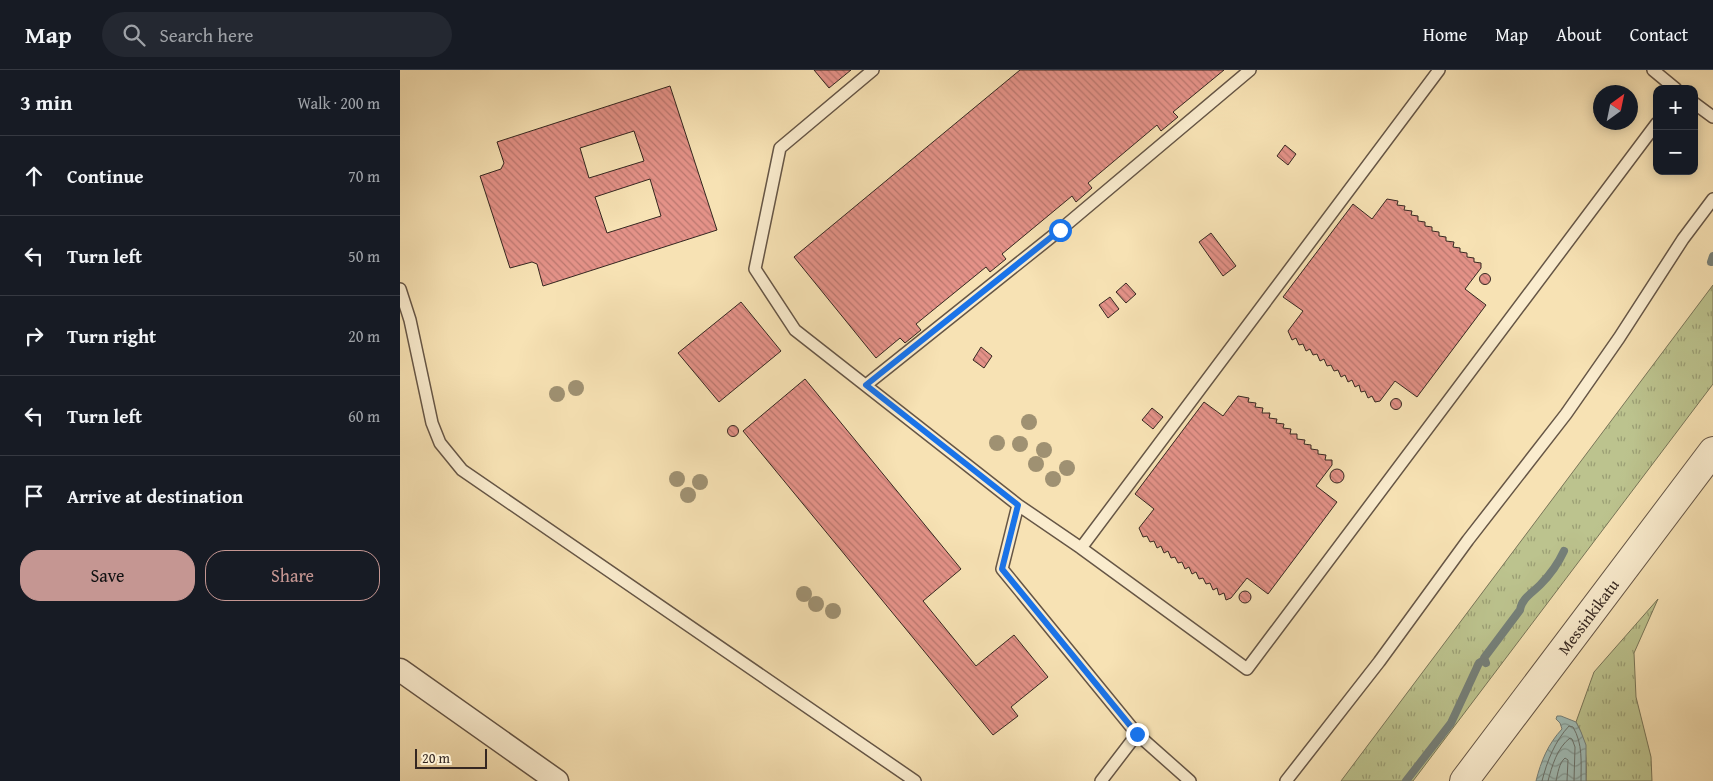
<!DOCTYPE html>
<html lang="en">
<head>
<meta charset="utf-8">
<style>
	body { margin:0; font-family:"Gentium Book Plus",serif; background:#242831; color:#f1f3f6 }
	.controls { position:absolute; right:15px; top:15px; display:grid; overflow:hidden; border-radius:10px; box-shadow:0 2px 12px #0003 }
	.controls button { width:45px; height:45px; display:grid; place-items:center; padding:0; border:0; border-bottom:1px solid #363941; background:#171b24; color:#f1f3f6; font:25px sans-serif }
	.compass { position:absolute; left:1193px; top:15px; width:45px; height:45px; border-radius:50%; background:#171b24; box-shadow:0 2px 12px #0003; rotate:33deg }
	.scale { position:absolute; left:15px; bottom:12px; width:72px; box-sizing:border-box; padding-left:5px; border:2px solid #352721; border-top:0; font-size:14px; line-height:18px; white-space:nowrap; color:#352721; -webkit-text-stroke:4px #faecce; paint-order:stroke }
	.stop { position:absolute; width:15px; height:15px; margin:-11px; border:4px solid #1a73e8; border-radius:50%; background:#fff }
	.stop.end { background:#1a73e8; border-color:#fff; box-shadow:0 1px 5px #0008 }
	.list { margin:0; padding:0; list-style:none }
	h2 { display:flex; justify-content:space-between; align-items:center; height:65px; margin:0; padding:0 20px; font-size:21px }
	h2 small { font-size:16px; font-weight:400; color:#9ea1a6 }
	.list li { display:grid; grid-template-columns:32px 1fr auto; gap:15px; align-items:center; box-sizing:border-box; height:80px; padding:0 20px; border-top:1px solid #363941 }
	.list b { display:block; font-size:19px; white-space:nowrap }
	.list em { font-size:16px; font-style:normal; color:#9ea1a6 }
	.actions { display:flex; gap:10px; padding:15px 20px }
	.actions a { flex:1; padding:11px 0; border:1px solid #c59692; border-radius:20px; text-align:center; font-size:18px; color:#c59692 }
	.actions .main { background:#c59692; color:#111 }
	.icon { flex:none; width:28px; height:28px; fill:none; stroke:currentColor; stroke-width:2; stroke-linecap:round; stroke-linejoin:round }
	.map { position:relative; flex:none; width:1313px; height:711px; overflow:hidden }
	header { display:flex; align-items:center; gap:30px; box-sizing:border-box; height:70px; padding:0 25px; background:#171b24; border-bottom:1px solid #363941 }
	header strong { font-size:24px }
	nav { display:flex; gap:28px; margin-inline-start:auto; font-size:18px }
	.search { width:350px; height:45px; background:#242831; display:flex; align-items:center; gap:12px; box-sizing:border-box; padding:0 18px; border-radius:28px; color:#9ea1a6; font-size:19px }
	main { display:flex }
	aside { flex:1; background:#171b24 }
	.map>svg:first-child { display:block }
	.grass { fill:url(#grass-tufts); stroke:#787558 }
	.water { fill:url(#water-waves); stroke:#75807a }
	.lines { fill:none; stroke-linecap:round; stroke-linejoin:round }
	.shore { stroke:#6a726c; stroke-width:1 }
	.stream { stroke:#75807a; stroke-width:8 }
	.building { fill:url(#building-back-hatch); stroke:#352721; fill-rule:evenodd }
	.service-casing { stroke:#665646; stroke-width:14 }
	.minor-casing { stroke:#665646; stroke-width:25 }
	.tertiary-casing { stroke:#665646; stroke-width:30 }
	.service { stroke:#faecce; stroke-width:11 }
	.minor { stroke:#faecce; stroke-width:22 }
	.tertiary { stroke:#faecce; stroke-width:28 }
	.tree { fill:#9f9172 }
	.route { stroke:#1a73e8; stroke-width:6 }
	.labels { text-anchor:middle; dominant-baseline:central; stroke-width:4; stroke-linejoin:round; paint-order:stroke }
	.street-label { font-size:16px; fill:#352721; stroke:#faecce }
</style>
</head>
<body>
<header>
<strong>Map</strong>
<div class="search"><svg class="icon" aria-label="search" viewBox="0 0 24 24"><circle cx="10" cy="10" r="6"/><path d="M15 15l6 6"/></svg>Search here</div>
<nav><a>Home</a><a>Map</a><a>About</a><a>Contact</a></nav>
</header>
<main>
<aside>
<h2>3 min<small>Walk · 200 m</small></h2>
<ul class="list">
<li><svg class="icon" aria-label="ahead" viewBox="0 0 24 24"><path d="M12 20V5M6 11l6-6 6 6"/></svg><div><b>Continue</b></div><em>70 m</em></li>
<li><svg class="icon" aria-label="left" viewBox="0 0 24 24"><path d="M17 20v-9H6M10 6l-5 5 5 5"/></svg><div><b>Turn left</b></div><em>50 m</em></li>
<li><svg class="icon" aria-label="right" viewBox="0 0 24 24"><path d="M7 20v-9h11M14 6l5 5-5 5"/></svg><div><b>Turn right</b></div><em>20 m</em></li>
<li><svg class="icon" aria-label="left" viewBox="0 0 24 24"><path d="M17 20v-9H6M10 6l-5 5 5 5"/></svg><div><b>Turn left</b></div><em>60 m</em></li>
<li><svg class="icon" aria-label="arrive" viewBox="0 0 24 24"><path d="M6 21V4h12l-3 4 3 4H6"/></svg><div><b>Arrive at destination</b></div></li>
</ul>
<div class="actions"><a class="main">Save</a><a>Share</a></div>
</aside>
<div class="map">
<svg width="1313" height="711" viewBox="0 0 1313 711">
	<defs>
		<pattern id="grass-tufts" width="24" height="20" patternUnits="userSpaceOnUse" patternTransform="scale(1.25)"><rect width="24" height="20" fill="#bcc38e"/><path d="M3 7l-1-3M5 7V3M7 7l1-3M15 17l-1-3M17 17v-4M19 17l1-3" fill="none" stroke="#9a9e74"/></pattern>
		<pattern id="water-waves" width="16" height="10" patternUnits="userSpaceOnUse" patternTransform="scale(1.25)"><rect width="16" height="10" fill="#a0bcb6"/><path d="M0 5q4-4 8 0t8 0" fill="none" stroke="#839994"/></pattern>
		<pattern id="building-back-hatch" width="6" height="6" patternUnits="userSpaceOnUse" patternTransform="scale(1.25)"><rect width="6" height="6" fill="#e49288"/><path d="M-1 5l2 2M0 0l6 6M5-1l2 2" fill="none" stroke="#ba776f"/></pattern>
	</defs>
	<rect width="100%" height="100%" fill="#f7e2b4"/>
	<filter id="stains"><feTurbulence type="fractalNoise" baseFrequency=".004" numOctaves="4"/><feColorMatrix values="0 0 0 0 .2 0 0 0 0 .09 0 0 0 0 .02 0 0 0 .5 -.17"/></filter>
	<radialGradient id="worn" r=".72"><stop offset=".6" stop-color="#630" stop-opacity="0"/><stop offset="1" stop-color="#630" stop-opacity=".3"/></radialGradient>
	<path class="grass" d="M1313,215V314L1013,711H941Z
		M1258,529L1234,583L1236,627L1251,687L1252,711H1186C1187,691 1186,669 1176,652L1194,602Z"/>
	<path class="water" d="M1157,646H1161L1176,652L1181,662L1186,675V711H1136C1141,691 1148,674 1162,659L1160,653L1156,649Z"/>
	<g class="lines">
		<path class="shore" d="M1142,711C1147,691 1155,671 1169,656L1173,657C1183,674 1181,692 1181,711
			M1148,711C1152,696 1157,678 1170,668L1172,669L1175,677L1174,711
			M1156,711C1158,703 1159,693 1165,688L1168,690L1167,711"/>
		<path class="stream" d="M1311,192L1313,186
			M1086,593L1084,588L1120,540C1122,528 1132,523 1140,515C1150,505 1158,494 1164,481
			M1006,711L1051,653L1079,593L1084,590"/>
	</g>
	<path class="building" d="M414,0H451L429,18Z
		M620,0H824L773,42L778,47L761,61L757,55L688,113L692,118L676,132L672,126L602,184L606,189L590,202L586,197L516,254L521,260L505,273L500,268L476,288L394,187Z
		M270,16L317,160L143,216L137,194L132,192L110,198L80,106L101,99L104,93L97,72ZM234,61L244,91L189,108L180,78ZM250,109L261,146L207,163L195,127Z
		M885,75L896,84L888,95L877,86Z
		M987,129L998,131L997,135L1005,136L1004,140L1012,141L1011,145L1018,146V151L1025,152V156L1032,157V161L1039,162V166L1046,167V171L1054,172L1053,177L1060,178V182L1067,183V187L1074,188V192L1081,193V198L1065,219L1086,235L1017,327L995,311L980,331L975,332L972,326L968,328L965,321L961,322L959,315L955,317L952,310L948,312L945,305L941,307L938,300L934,301L931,295L927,296L924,289L920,291L917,284L913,285L910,279L906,281L903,274L899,275L896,268L892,270L888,261L903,241L883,227L953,134L972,149Z
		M811,163L836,196L823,206L799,172Z
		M1079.5 209a5.5 5.5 0 1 1 11 0a5.5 5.5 0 1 1-11 0Z
		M726,213L736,224L726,233L716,222Z
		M710,227L719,239L708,248L699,235Z
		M341,232L381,281L319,332L278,283Z
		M581,277L592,286L584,298L573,290Z
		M405,309L561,499L523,531L576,596L614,565L648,607L611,637L618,646L593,665L343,361Z
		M838,326L849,328L848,332L856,333L855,337L863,338L862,343H870L869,348L877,349L876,353L884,354L883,358L891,359L890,364H897V369L905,370L904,374L911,375V379L918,380V384L926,385L925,390H932V395L916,416L937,432L868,524L847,508L831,528L826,530L824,523L819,525L817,518L813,520L810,513L806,514L803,508L799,509L796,502L792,504L789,497L785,499L782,492L778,493L775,487L771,488L768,481L764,483L761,476L757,478L754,471L750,472L747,466L743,467L739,458L754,439L735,424L804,332L823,346Z
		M990.5 334a5.5 5.5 0 1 1 11 0a5.5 5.5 0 1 1-11 0Z
		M752,338L763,347L753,359L742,350Z
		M327.5 361a5.5 5.5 0 1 1 11 0a5.5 5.5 0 1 1-11 0Z
		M930 406a7 7 0 1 1 14 0a7 7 0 1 1-14 0Z
		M839 527a6 6 0 1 1 12 0a6 6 0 1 1-12 0Z"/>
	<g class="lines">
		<g class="service-casing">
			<path id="service" d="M473,0L380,78L355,199L395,260L618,435
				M1253,0L1276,19
				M1294,33L1313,47
				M0,219L10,250L32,353L40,373L62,400L515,711
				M466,315L660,160L850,0
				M681,478L1039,0
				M737,664L790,711
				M701,711L737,664L602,499L618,435L681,478L847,599L1257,53
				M886,711L979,592L1068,470L1166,344L1219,268L1283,169L1313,129"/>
		</g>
		<g class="minor-casing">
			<path id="minor" d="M0,600L157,711"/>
		</g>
		<g class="tertiary-casing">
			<g id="tertiary">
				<path id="s1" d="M1064,711L1313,381"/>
			</g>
		</g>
		<use href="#service" class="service"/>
		<use href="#minor" class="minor"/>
		<use href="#tertiary" class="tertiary"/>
	</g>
	<g class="tree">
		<circle cx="176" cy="318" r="8"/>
		<circle cx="157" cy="324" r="8"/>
		<circle cx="629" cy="352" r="8"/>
		<circle cx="597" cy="373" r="8"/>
		<circle cx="620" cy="374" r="8"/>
		<circle cx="644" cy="380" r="8"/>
		<circle cx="636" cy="394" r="8"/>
		<circle cx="667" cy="398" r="8"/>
		<circle cx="277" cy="409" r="8"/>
		<circle cx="653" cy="409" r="8"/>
		<circle cx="300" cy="412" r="8"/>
		<circle cx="288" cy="425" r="8"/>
		<circle cx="404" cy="524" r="8"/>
		<circle cx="416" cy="534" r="8"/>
		<circle cx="433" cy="541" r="8"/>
	</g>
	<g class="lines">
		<path class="route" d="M660,160L466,315L618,435L602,499L737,664"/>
	</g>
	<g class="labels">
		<g class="street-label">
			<text stroke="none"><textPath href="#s1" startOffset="206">Messinkikatu</textPath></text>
		</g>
	</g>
	<rect width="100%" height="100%" filter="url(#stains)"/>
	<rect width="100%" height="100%" fill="url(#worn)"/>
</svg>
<div class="controls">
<button>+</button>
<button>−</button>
</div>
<svg class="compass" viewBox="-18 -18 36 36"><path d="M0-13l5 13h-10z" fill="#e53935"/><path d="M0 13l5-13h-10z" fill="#9ea1a6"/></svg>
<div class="scale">20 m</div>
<div class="stop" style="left:660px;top:160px"></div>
<div class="stop end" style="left:737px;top:664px"></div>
</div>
</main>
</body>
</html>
